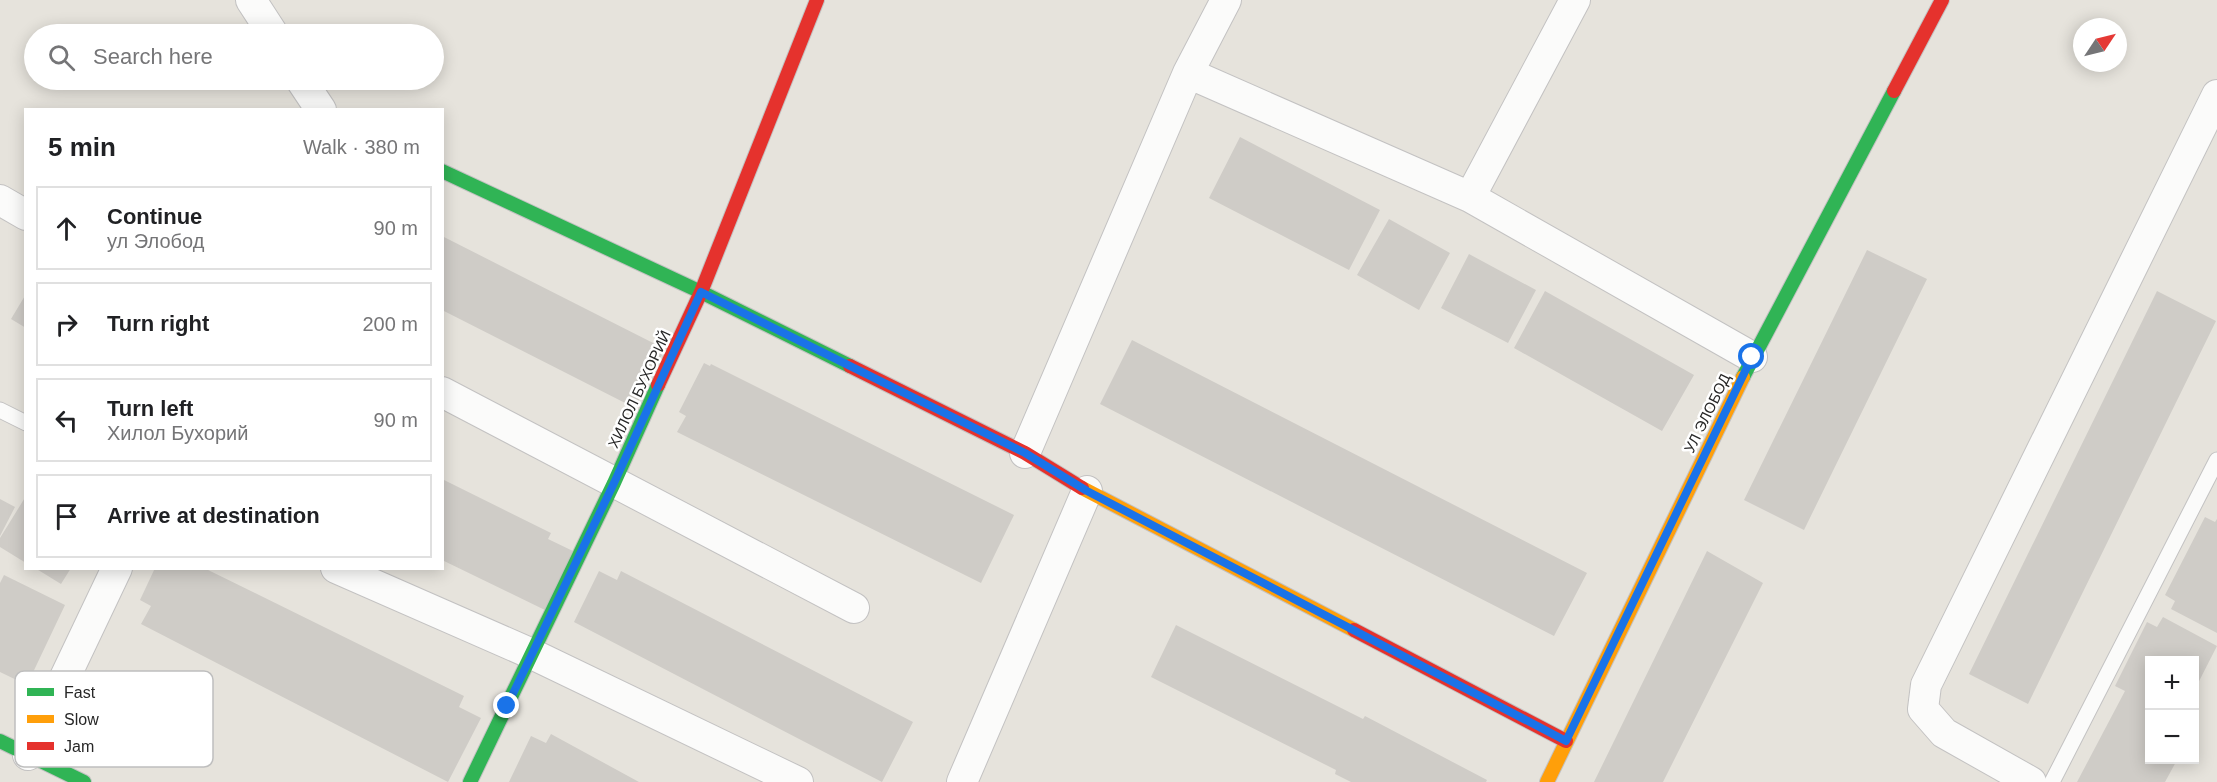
<!DOCTYPE html>
<html lang="en">
<head>
<meta charset="utf-8">
<style>
	body { margin:0; font-family:Arial,sans-serif; background:#f6f6f6; color:#202124 }
	.controls { position:absolute; right:18px; bottom:18px; display:grid; overflow:hidden; border-radius:0px; box-shadow:0 3px 15px #0003 }
	.controls button { width:54px; height:54px; display:grid; place-items:center; padding:0; border:0; border-bottom:2px solid #e0e0e0; background:#fff; color:#202124; font:30px sans-serif }
	.compass { position:absolute; left:2073px; top:18px; width:54px; height:54px; border-radius:50%; background:#fff; box-shadow:0 3px 15px #0003; rotate:55deg }
	.stop { position:absolute; width:18px; height:18px; margin:-14px; border:4px solid #1a73e8; border-radius:50%; background:#fff }
	.stop.end { background:#1a73e8; border-color:#fff; box-shadow:0 2px 6px #0008 }
	.list { margin:0; padding:0; list-style:none }
	h2 { display:flex; justify-content:space-between; align-items:center; height:78px; margin:0; padding:0 24px; font-size:26px }
	h2 small { font-size:20px; font-weight:400; color:#757577 }
	.list li { display:grid; grid-template-columns:39px 1fr auto; gap:18px; align-items:center; box-sizing:border-box; height:84px; margin:0 12px 12px; padding:0 12px; border:2px solid #e0e0e0; border-radius:0px }
	.list b { display:block; font-size:22px; white-space:nowrap }
	.list p { margin:0; font-size:20px; white-space:nowrap; color:#757577 }
	.list em { font-size:20px; font-style:normal; color:#757577 }
	.icon { flex:none; width:33px; height:33px; fill:none; stroke:currentColor; stroke-width:2; stroke-linecap:round; stroke-linejoin:round }
	.map { position:relative; flex:none; width:2217px; height:782px; overflow:hidden }
	.search { position:absolute; background:#fff; box-shadow:0 3px 15px #0003; left:24px; top:24px; width:420px; height:66px; display:flex; align-items:center; gap:15px; box-sizing:border-box; padding:0 21px; border-radius:33px; color:#757577; font-size:22px }
	.panel { position:absolute; background:#fff; box-shadow:0 3px 15px #0003; left:24px; top:108px; width:420px; height:462px; border-radius:0px }
	.map>svg:first-child { display:block }
	.building { fill:#cfccc7 }
	.lines { fill:none; stroke-linecap:round; stroke-linejoin:round }
	.lane-casing { stroke:#c3c2c2; stroke-width:17 }
	.street-casing { stroke:#c3c2c2; stroke-width:32 }
	.fast-casing { stroke:#c3c2c2; stroke-width:16 }
	.slow-casing { stroke:#c3c2c2; stroke-width:16 }
	.jam-casing { stroke:#c3c2c2; stroke-width:16 }
	.lane { stroke:#fbfbfa; stroke-width:15 }
	.street { stroke:#fbfbfa; stroke-width:30 }
	.fast { stroke:#30b455; stroke-width:14 }
	.slow { stroke:#ff9f0a; stroke-width:14 }
	.jam { stroke:#e5322d; stroke-width:14 }
	.route { stroke:#1a73e8; stroke-width:8 }
	.labels { text-anchor:middle; dominant-baseline:central; stroke-width:5; stroke-linejoin:round; paint-order:stroke }
	.street-label { font-size:15px; fill:#272727; stroke:#fff }
	.key { fill:#fff; stroke:#bebebe; stroke-width:1.5 }
	.key-label { font-size:16px; fill:#272727 }
</style>
</head>
<body>
<div class="map">
<svg width="2217" height="782" viewBox="0 0 2217 782">
	<rect width="100%" height="100%" fill="#e6e3dc"/>
	<path class="building" d="M1240,137L1380,210L1349,270L1209,198Z
		M1389,219L1450,253L1419,310L1357,275Z
		M442,236L665,349L635,408L442,310Z
		M1867,250L1927,279L1804,530L1744,500Z
		M1469,254L1536,290L1508,343L1441,308Z
		M1545,291L1694,375L1662,431L1514,348Z
		M2157,291L2216,321L2028,704L1969,674Z
		M26,294V328L11,319Z
		M1132,340L1587,573L1554,636L1100,404Z
		M704,363L710,366L711,364L1014,515L981,583L677,432L686,416L679,412Z
		M442,479L551,533L548,539L575,552L547,611L442,560Z
		M26,496V563L0,547V538Z
		M0,499L15,507L0,536Z
		M2205,517L2215,522L2217,519V633L2171,609L2175,601L2165,595Z
		M1707,551L1763,583L1663,782H1594Z
		M35,568H71L61,584Z
		M155,568H204L464,696L459,707L481,718L448,782L141,624L151,606L140,600Z
		M599,571L617,580L621,571L913,722L882,782L574,622Z
		M4,575L65,605L27,685L0,672V583Z
		M2163,617L2217,646L2194,691V660H2150V760H2177L2165,782H2077L2125,691L2115,686L2147,622L2157,627Z
		M1176,625L1363,719L1365,716L1487,780L1486,782H1351L1335,774L1336,770L1151,677Z
		M551,734L639,782H509L531,736L546,743Z"/>
	<g class="lines">
		<g class="lane-casing">
			<path id="lane" d="M0,410L26,423
				M2052,782L2217,460"/>
		</g>
		<g class="street-casing">
			<path id="street" d="M251,0L273,34
				M1188,73L1470,197L1752,357
				M301,80L321,110
				M1470,197L1575,0
				M0,200L26,215
				M442,392L854,608
				M1025,453L1188,73L1226,0
				M336,568L532,654L798,782
				M28,755L117,568
				M962,782L1087,491
				M2031,782L1944,733L1923,709L1926,685L2217,95"/>
		</g>
		<g class="fast-casing">
			<path id="fast" d="M442,171L701,292L850,366
				M1743,377L1894,91
				M0,741L84,782
				M470,782L614,483L658,385"/>
		</g>
		<g class="slow-casing">
			<path id="slow" d="M1082,488L1354,630
				M1547,782L1743,377"/>
		</g>
		<g class="jam-casing">
			<path id="jam" d="M1894,91L1942,0
				M850,366L1025,453L1082,488
				M658,385L701,292L817,0
				M1354,630L1566,741"/>
		</g>
		<use href="#lane" class="lane"/>
		<use href="#street" class="street"/>
		<use href="#fast" class="fast"/>
		<use href="#slow" class="slow"/>
		<use href="#jam" class="jam"/>
	</g>
	<g class="lines">
		<path class="route" d="M507,706L614,483L701,292L1025,453L1087,491L1566,741L1752,357"/>
	</g>
	<g class="labels">
		<g class="street-label">
			<text transform="translate(639 389) rotate(-65)">ХИЛОЛ БУХОРИЙ</text>
			<text transform="translate(1707 413) rotate(-64)">УЛ ЭЛОБОД</text>
		</g>
	</g>
	<rect x="15" y="671" width="198" height="96" rx="9" class="key"/>
	<rect x="27" y="688" width="27" height="8" fill="#30b455"/>
	<rect x="27" y="715" width="27" height="8" fill="#ff9f0a"/>
	<rect x="27" y="742" width="27" height="8" fill="#e5322d"/>
	<g class="key-label">
		<text x="64" y="698">Fast</text>
		<text x="64" y="725">Slow</text>
		<text x="64" y="752">Jam</text>
	</g>
</svg>
<div class="controls">
<button>+</button>
<button>−</button>
</div>
<svg class="compass" viewBox="-18 -18 36 36"><path d="M0-13l5 13h-10z" fill="#e53935"/><path d="M0 13l5-13h-10z" fill="#757577"/></svg>
<div class="stop" style="left:1752px;top:357px"></div>
<div class="stop end" style="left:507px;top:706px"></div>
<div class="search"><svg class="icon" aria-label="search" viewBox="0 0 24 24"><circle cx="10" cy="10" r="6"/><path d="M15 15l6 6"/></svg>Search here</div>
<section class="panel">
<h2>5 min<small>Walk · 380 m</small></h2>
<ul class="list">
<li><svg class="icon" aria-label="ahead" viewBox="0 0 24 24"><path d="M12 20V5M6 11l6-6 6 6"/></svg><div><b>Continue</b><p>ул Элобод</p></div><em>90 m</em></li>
<li><svg class="icon" aria-label="right" viewBox="0 0 24 24"><path d="M7 20v-9h11M14 6l5 5-5 5"/></svg><div><b>Turn right</b></div><em>200 m</em></li>
<li><svg class="icon" aria-label="left" viewBox="0 0 24 24"><path d="M17 20v-9H6M10 6l-5 5 5 5"/></svg><div><b>Turn left</b><p>Хилол Бухорий</p></div><em>90 m</em></li>
<li><svg class="icon" aria-label="arrive" viewBox="0 0 24 24"><path d="M6 21V4h12l-3 4 3 4H6"/></svg><div><b>Arrive at destination</b></div></li>
</ul>
</section>
</div>
</body>
</html>
